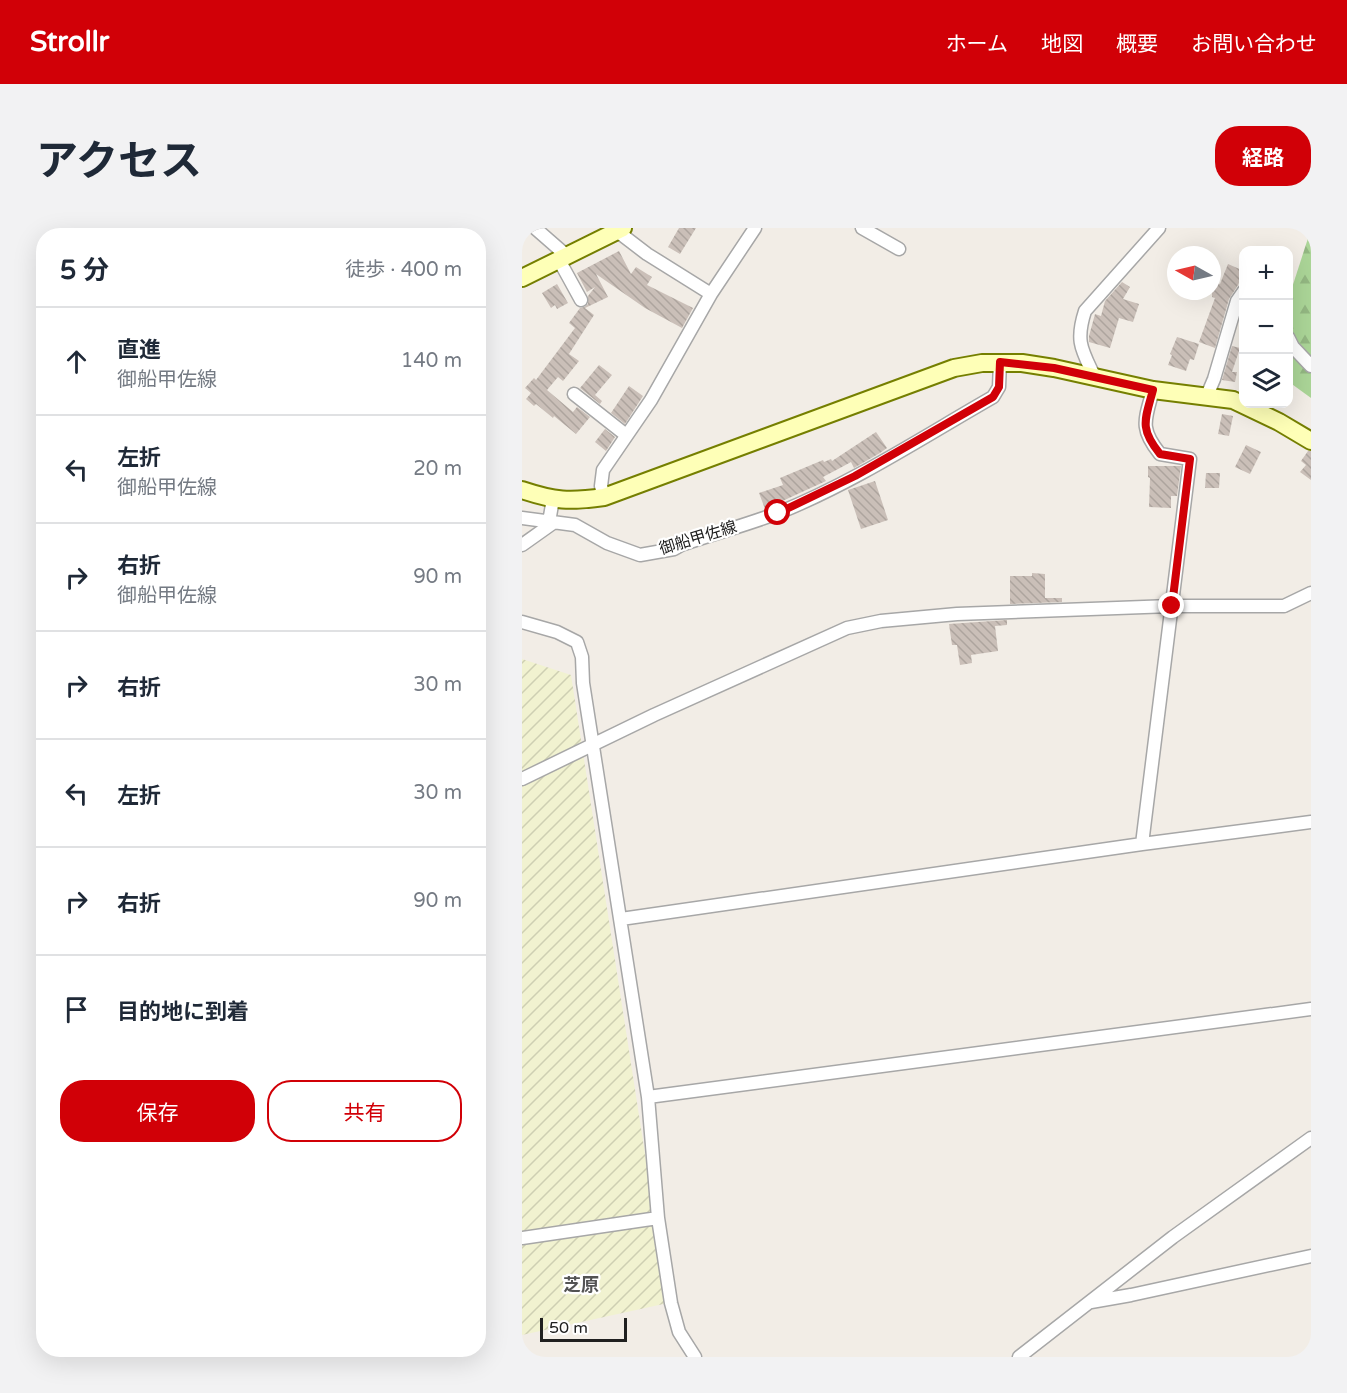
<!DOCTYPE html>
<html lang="ja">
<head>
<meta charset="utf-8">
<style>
	body { margin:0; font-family:"Varela Round","Noto Sans JP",sans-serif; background:#f2f2f3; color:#1f2937 }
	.controls { position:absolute; right:18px; top:18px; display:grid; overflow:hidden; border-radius:12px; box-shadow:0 6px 24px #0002 }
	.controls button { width:54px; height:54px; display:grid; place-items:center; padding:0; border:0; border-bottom:2px solid #e0e1e3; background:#fff; color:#1f2937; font:30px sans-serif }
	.compass { position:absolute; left:645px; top:18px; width:54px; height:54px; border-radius:50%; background:#fff; box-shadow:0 6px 24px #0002; rotate:278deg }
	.scale { position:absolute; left:18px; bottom:15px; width:87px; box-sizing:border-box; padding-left:6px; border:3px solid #202020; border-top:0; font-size:16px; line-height:21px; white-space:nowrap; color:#202020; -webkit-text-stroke:4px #fff; paint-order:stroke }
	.stop { position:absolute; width:18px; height:18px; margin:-14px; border:4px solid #d10007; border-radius:50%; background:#fff }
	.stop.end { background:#d10007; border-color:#fff; box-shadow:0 2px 6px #0008 }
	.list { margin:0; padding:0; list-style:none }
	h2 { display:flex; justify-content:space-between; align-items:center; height:78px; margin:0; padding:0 24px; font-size:26px }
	h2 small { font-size:20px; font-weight:400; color:#747a83 }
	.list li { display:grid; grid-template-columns:39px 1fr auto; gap:18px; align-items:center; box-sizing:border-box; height:108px; padding:0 24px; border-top:2px solid #e0e1e3 }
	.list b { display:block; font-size:22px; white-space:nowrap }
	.list p { margin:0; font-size:20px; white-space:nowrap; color:#747a83 }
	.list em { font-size:20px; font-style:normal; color:#747a83 }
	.actions { display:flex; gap:12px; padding:18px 24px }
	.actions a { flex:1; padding:14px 0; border:2px solid #d10007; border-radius:24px; text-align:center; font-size:21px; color:#d10007 }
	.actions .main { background:#d10007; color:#fff }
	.icon { flex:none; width:33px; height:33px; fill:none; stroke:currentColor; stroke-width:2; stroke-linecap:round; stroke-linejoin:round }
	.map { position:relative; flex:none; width:789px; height:1129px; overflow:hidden; border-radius:24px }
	header { display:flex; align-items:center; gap:36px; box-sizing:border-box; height:84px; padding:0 30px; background:#d10007; color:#fff }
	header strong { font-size:28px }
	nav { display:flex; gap:33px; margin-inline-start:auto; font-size:21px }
	.intro { display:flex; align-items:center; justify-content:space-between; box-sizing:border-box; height:144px; padding:0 36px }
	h1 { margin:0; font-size:42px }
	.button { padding:15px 27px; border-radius:24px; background:#d10007; color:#fff; font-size:21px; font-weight:700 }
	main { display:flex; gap:36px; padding:0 36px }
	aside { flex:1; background:#fff; border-radius:24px; box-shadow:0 6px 24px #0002 }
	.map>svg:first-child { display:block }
	.farmland { fill:url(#farmland-furrows) }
	.forest { fill:url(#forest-firs) }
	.building { fill:url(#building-back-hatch) }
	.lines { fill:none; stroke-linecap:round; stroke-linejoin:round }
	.street-casing { stroke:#a7a7a7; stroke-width:15 }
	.secondary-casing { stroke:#757f00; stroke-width:20 }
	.street { stroke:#fff; stroke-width:12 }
	.secondary { stroke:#feffb7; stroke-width:16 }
	.route { stroke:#d10007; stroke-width:8 }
	.labels { text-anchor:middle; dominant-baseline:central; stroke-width:4.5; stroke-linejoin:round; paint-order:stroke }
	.street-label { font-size:16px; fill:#202020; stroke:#fff }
	.neighbourhood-label { font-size:18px; font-weight:bold; fill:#535353; stroke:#fff }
</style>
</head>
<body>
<header>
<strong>Strollr</strong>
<nav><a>ホーム</a><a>地図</a><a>概要</a><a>お問い合わせ</a></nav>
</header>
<div class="intro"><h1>アクセス</h1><a class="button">経路</a></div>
<main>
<aside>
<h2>5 分<small>徒歩 · 400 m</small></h2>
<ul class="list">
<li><svg class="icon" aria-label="ahead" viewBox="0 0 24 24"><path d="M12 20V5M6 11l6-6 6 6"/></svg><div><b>直進</b><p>御船甲佐線</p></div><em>140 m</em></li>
<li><svg class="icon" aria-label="left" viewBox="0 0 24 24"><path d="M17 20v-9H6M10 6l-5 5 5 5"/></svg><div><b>左折</b><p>御船甲佐線</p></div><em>20 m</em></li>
<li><svg class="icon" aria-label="right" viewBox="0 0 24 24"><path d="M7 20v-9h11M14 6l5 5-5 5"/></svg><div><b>右折</b><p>御船甲佐線</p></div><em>90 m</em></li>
<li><svg class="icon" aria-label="right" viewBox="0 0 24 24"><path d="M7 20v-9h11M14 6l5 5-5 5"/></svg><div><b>右折</b></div><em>30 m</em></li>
<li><svg class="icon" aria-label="left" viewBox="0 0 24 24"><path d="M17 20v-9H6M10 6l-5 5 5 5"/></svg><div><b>左折</b></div><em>30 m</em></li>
<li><svg class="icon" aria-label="right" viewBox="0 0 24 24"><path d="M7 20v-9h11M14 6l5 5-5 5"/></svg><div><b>右折</b></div><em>90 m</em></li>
<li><svg class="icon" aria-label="arrive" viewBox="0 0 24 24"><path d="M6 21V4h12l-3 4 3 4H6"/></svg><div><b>目的地に到着</b></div></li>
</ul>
<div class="actions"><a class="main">保存</a><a>共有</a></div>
</aside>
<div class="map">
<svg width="789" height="1129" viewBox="0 0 789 1129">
	<defs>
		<pattern id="farmland-furrows" width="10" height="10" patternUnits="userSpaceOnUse" patternTransform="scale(1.5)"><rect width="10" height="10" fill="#f1f2d0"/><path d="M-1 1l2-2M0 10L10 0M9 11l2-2" fill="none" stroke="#cecfb2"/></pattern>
		<pattern id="forest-firs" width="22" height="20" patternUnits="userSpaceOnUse" patternTransform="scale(1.5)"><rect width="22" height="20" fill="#abd597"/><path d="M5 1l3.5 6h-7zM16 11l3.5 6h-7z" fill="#93b782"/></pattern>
		<pattern id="building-back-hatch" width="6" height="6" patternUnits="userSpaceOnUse" patternTransform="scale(1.5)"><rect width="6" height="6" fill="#cabfb8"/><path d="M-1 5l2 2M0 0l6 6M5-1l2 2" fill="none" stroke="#ada49e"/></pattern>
	</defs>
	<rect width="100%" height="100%" fill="#f2ede6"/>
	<path class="farmland" d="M0,431L49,447L146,1075L0,1107Z"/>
	<path class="forest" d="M789,1V170L767,154V69Z"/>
	<path class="building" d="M157,0H174L158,26L146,19Z
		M97,23L109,46L114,39L130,49L125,57L171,80L160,100L123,80L74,46L86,69L63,80L72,87L47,126L57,133L41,153L36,149L25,162L51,184L55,179L68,189L54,206L32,188L31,190L14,176L12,178L4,171L9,165L3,160L12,150L14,152L53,100L47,95L58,80L62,79L66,76V68L73,59L65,64L55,45Z
		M706,36L722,43L716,57L707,71L693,120L677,114L693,70L690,69V53L698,56Z
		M600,54L608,59L601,71L617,76L611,94L597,90L588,120L567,114V108L573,86L579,88L583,73Z
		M35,56L46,75L35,81L33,77L29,80L20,65Z
		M655,109L677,116L672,132L668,131L664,143L646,137L650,127L648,126Z
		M710,118L718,120L710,144H715L713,154L700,152Z
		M77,137L90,147L73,167L80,173L78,176L58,160Z
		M107,158L121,168L103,196L89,185Z
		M700,186L711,188L707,208L696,206Z
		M83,201L93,209L84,223L73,214Z
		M354,204L365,220L358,225L332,240L329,234L318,240L301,249L304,253L243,281L237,265L261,257L258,250L301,232L302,234L309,231L310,233Z
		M724,217L739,224L728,246L713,239Z
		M786,223H789V252L778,244L784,237L779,233Z
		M626,238H659L655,268H649V280L627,279L628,250L626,249Z
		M684,245H698L697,260H683Z
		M353,253L366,292L339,301L326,262Z
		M510,345L523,346V370H540V374L488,376V348H510Z
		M485,392V397L473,398L476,423L449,427L450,435L438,437L435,417H430L427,396Z"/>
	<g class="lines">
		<g class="street-casing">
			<path id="street" d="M13,0L45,28
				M340,0L377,21
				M95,3L125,26L189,66
				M37,32L59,72
				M766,109L771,119L789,138
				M573,150C560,122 553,114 563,83L637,0
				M52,166L104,207
				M684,170L692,151L715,73L722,63
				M82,269L79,258L81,242L129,172L189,66L233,0
				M0,290L53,297L85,315L118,327L152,321L159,317C191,306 224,297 256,285C331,255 401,209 471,169L477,159L478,134
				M27,294L31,271
				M0,317L31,295
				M0,394L35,404L55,414L60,429L61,455L126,869L136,990L149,1075L157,1104L173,1129
				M0,551L132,487L325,400L359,393L435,386L649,378H762L789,365
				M620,616L789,594
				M99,691L620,616L668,231L638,226C617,200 623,192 631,162
				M126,869L789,781
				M0,1010L136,990
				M569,1074L609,1067L789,1028
				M497,1129L651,1009L789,910"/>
		</g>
		<g class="secondary-casing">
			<path id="secondary" d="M0,50L101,0
				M0,262C33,273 47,274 82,269L432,140L460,135H500L532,140L631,162L711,172L757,194L789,213"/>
		</g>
		<use href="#street" class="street"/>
		<use href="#secondary" class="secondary"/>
	</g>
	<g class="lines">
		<path class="route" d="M256,285L333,248L471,169L477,159L478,134L532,140L631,162C623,192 617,200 638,226L668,231L650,378"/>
	</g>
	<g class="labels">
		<g class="street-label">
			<text transform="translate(176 310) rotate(-17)">御船甲佐線</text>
		</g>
		<g class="neighbourhood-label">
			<text x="59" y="1057">芝原</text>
		</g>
	</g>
</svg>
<div class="controls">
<button>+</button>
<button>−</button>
<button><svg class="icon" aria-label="layers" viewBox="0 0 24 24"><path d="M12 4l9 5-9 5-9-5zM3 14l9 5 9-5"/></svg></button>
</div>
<svg class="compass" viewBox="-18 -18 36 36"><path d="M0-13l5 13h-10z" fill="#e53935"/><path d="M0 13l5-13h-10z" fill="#747a83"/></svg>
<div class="scale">50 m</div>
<div class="stop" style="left:256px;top:285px"></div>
<div class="stop end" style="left:650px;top:378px"></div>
</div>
</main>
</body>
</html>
